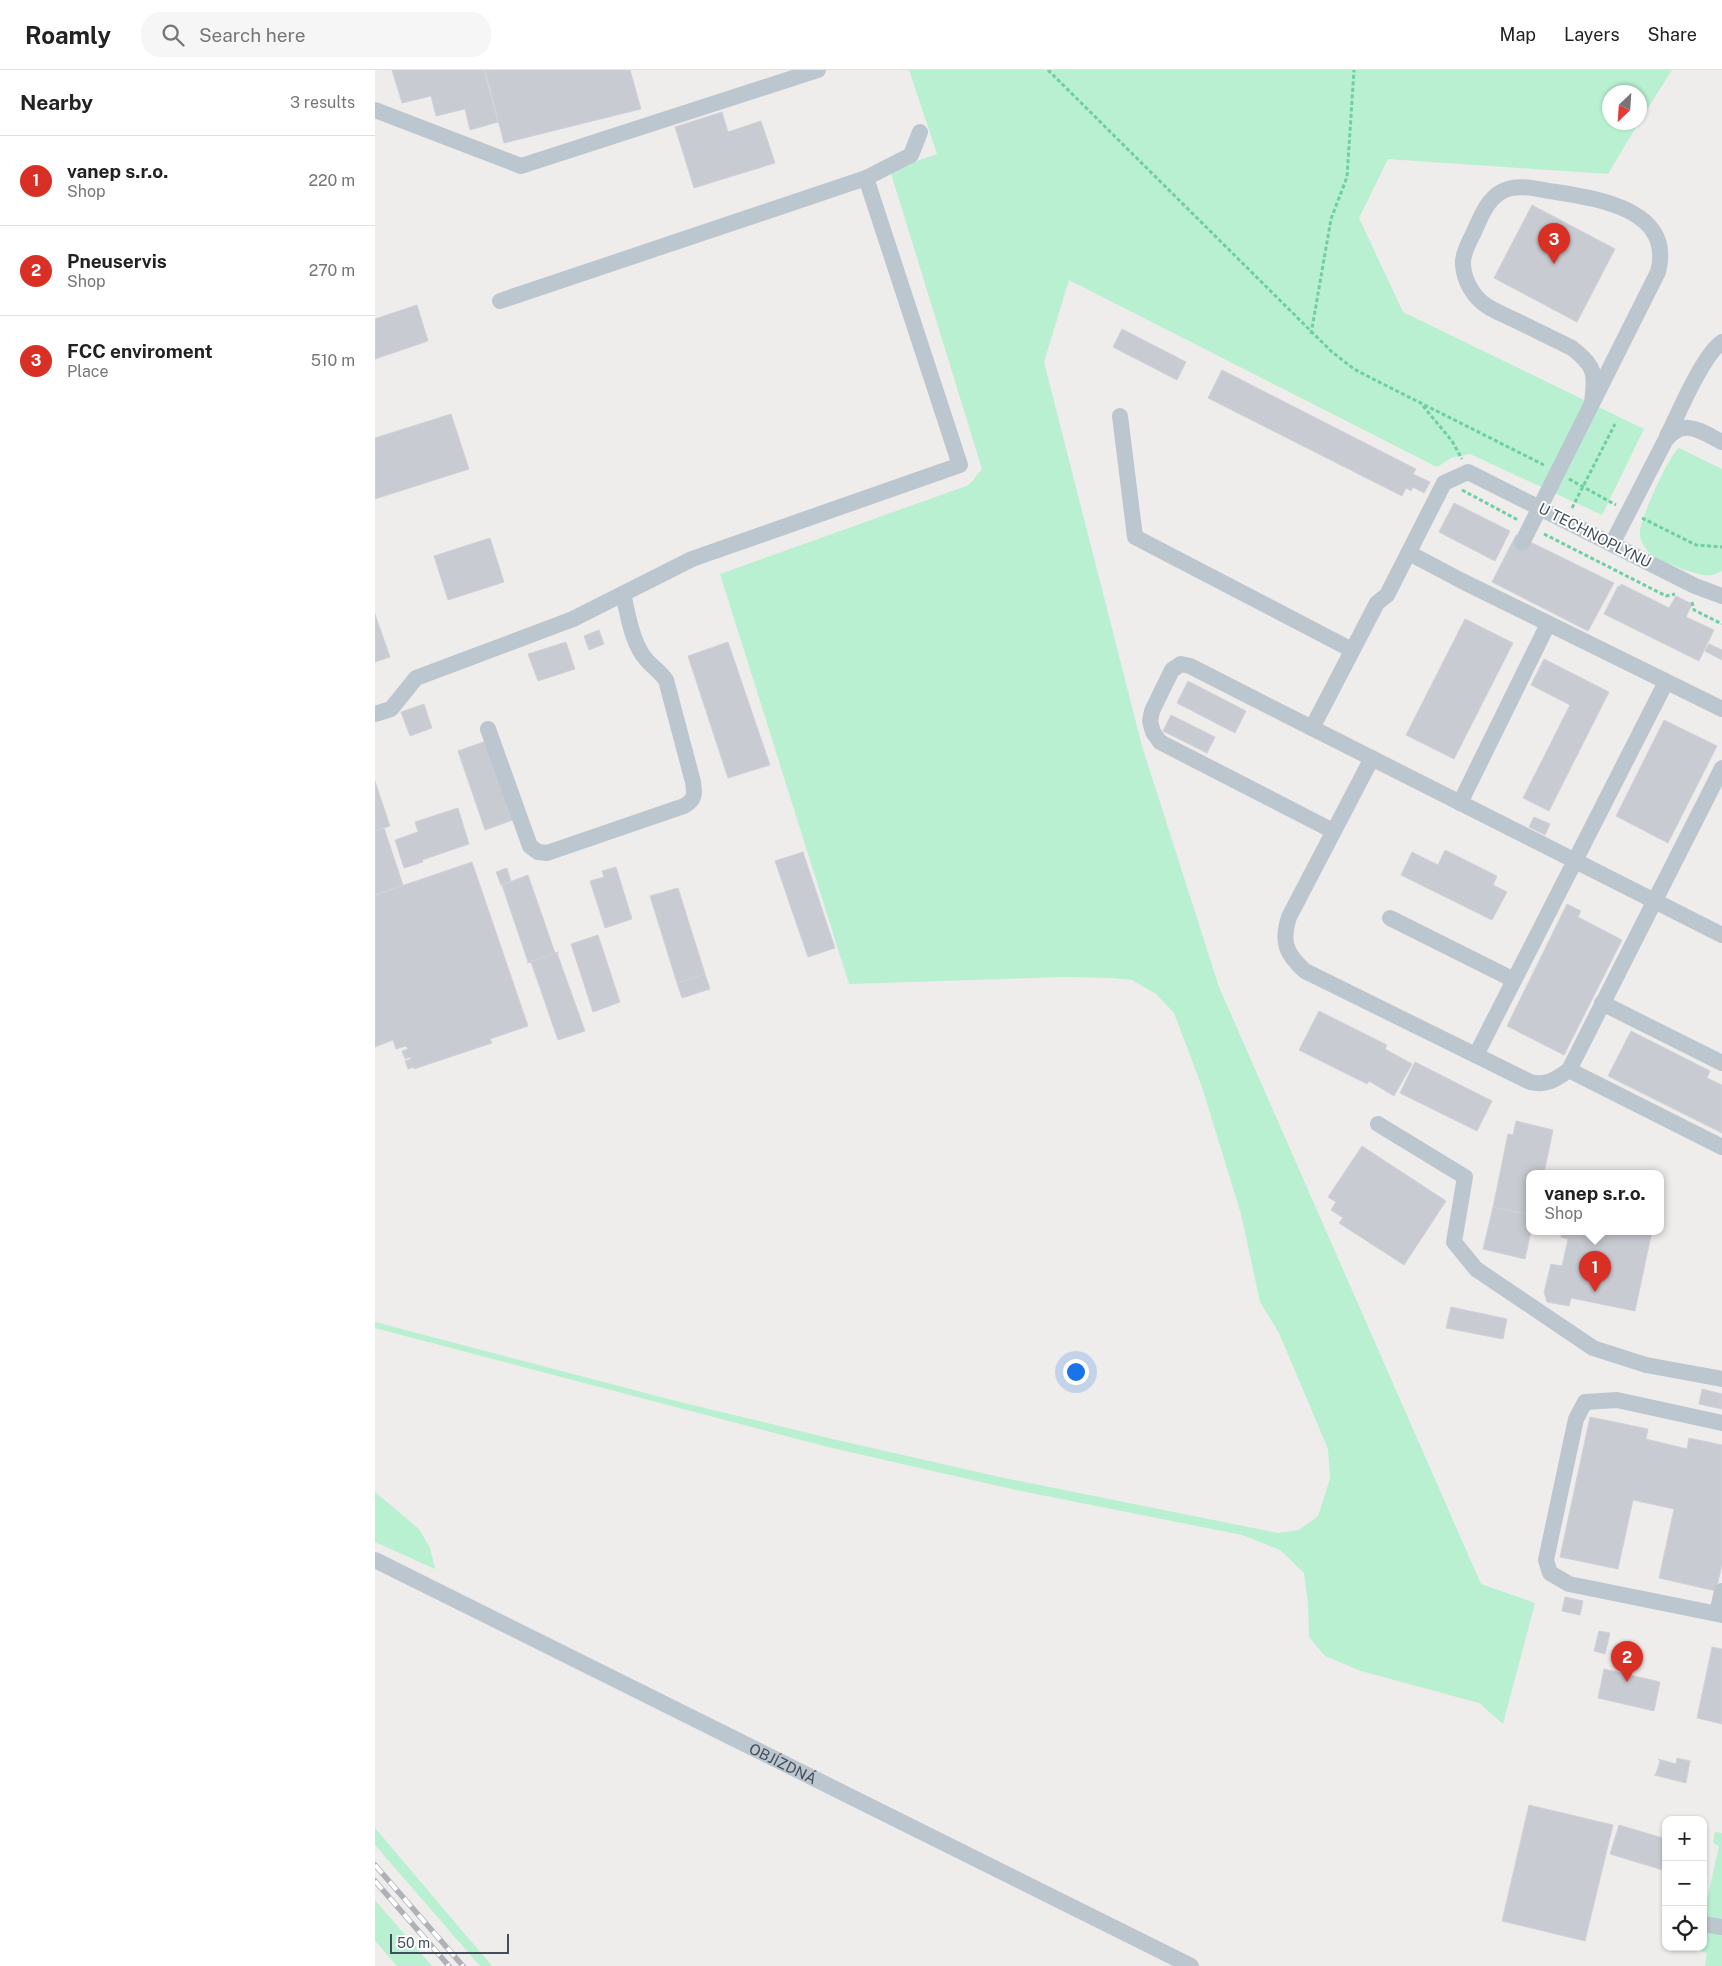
<!DOCTYPE html>
<html lang="en">
<head>
<meta charset="utf-8">
<style>
	body { margin:0; font-family:"Public Sans",sans-serif; background:#f6f6f6; color:#222 }
	.controls { position:absolute; right:15px; bottom:15px; display:grid; overflow:hidden; border-radius:10px; box-shadow:0 1px 4px #0004 }
	.controls button { width:45px; height:45px; display:grid; place-items:center; padding:0; border:0; border-bottom:1px solid #e0e0e0; background:#fff; color:#222; font:25px sans-serif }
	.compass { position:absolute; left:1227px; top:15px; width:45px; height:45px; border-radius:50%; background:#fff; box-shadow:0 1px 4px #0004; rotate:205deg }
	.scale { position:absolute; left:15px; bottom:12px; width:119px; box-sizing:border-box; padding-left:5px; border:2px solid #444e5a; border-top:0; font-size:14px; line-height:18px; white-space:nowrap; color:#444e5a; -webkit-text-stroke:4px #fff; paint-order:stroke }
	.you { position:absolute; left:700px; top:1301px; width:18px; height:18px; margin:-12px; border:4px solid #fff; border-radius:50%; background:#1a73e8; box-shadow:0 0 0 8px #1a73e833 }
	.badge { display:grid; place-items:center; width:32px; height:32px; border-radius:50%; background:#d93025; color:#fff; font-size:16px; font-weight:700 }
	.pin { position:absolute; translate:-50% -41px; filter:drop-shadow(0 1px 2px #0008) }
	.pin::after { content:''; position:absolute; top:26px; width:18px; height:15px; background:inherit; clip-path:polygon(0 0,100% 0,50% 100%) }
	.popup { position:absolute; left:1151px; top:1100px; width:138px; height:65px; box-sizing:border-box; display:grid; place-content:center; border-radius:10px; background:#fff; filter:drop-shadow(0 1px 4px #0005); font-size:16px; white-space:nowrap; color:#767676 }
	.popup b { font-size:19px; color:#222 }
	.popup::after { content:''; position:absolute; left:50%; top:100%; margin-left:-10px; border:10px solid transparent; border-top-color:#fff }
	.list { margin:0; padding:0; list-style:none }
	h2 { display:flex; justify-content:space-between; align-items:center; height:65px; margin:0; padding:0 20px; font-size:21px }
	h2 small { font-size:16px; font-weight:400; color:#767676 }
	.list li { display:grid; grid-template-columns:32px 1fr auto; gap:15px; align-items:center; box-sizing:border-box; height:90px; padding:0 20px; border-top:1px solid #e0e0e0 }
	.list b { display:block; font-size:19px; white-space:nowrap }
	.list p { margin:0; font-size:16px; white-space:nowrap; color:#767676 }
	.list em { font-size:16px; font-style:normal; color:#767676 }
	.icon { flex:none; width:28px; height:28px; fill:none; stroke:currentColor; stroke-width:2; stroke-linecap:round; stroke-linejoin:round }
	.map { position:relative; flex:none; width:1347px; height:1896px; overflow:hidden }
	header { display:flex; align-items:center; gap:30px; box-sizing:border-box; height:70px; padding:0 25px; background:#fff; border-bottom:1px solid #e0e0e0 }
	header strong { font-size:24px }
	nav { display:flex; gap:28px; margin-inline-start:auto; font-size:18px }
	.search { width:350px; height:45px; background:#f6f6f6; display:flex; align-items:center; gap:12px; box-sizing:border-box; padding:0 18px; border-radius:20px; color:#767676; font-size:19px }
	main { display:flex }
	aside { flex:1; background:#fff }
	.map>svg:first-child { display:block }
	.green { fill:#b8f0d1 }
	.building { fill:#c9cbd2; stroke:#d0d2d8 }
	.lines { fill:none; stroke-linecap:round; stroke-linejoin:round }
	.path { stroke:#6fcea5; stroke-width:3; stroke-dasharray:4 2.5; stroke-linecap:butt }
	.minor { stroke:#bcc6cf; stroke-width:16 }
	.rail-casing { stroke:#aeb1b7; stroke-width:5.5 }
	.rail { stroke:#fff; stroke-width:4; stroke-dasharray:11; stroke-linecap:butt }
	.labels { text-anchor:middle; dominant-baseline:central; stroke-width:4; stroke-linejoin:round; paint-order:stroke }
	.street-label { font-size:15px; fill:#444e5a; stroke:#fff }
</style>
</head>
<body>
<header>
<strong>Roamly</strong>
<div class="search"><svg class="icon" aria-label="search" viewBox="0 0 24 24"><circle cx="10" cy="10" r="6"/><path d="M15 15l6 6"/></svg>Search here</div>
<nav><a>Map</a><a>Layers</a><a>Share</a></nav>
</header>
<main>
<aside>
<h2>Nearby<small>3 results</small></h2>
<ul class="list">
<li><span class="badge">1</span><div><b>vanep s.r.o.</b><p>Shop</p></div><em>220 m</em></li>
<li><span class="badge">2</span><div><b>Pneuservis</b><p>Shop</p></div><em>270 m</em></li>
<li><span class="badge">3</span><div><b>FCC enviroment</b><p>Place</p></div><em>510 m</em></li>
</ul>
</aside>
<div class="map">
<svg width="1347" height="1896" viewBox="0 0 1347 1896">
	<rect width="100%" height="100%" fill="#efecec"/>
	<path class="green" d="M534,0H1297L1264,52V22H1234V52H1264L1233,104L1013,89L984,148L1028,242L1269,359L1227,445L1095,384L1076,388L1062,397L694,210L669,292L767,676L844,917L1106,1514L1160,1533L1128,1654L1104,1633L986,1601L950,1586L934,1567L933,1533L929,1503L905,1480L867,1465L641,1420L453,1377L0,1258V1252L305,1332L462,1370L620,1406L903,1463L924,1460L943,1446L955,1409L953,1379L904,1263L885,1232L866,1144L827,1017L799,943L781,924L757,910L738,908L688,907L474,914L345,504L594,415L607,399L515,100L562,84Z
		M1304,378L1347,399V501C1344,502 1340,505 1336,505C1326,508 1284,491 1276,484C1270,479 1265,471 1265,464C1263,453 1295,383 1304,378Z
		M0,1422L44,1459L55,1478L60,1499L0,1472Z
		M0,1758L117,1896H105L0,1775Z
		M1340,1762L1347,1763V1896H1330L1332,1883L1321,1880L1322,1877H1328V1847L1344,1776L1338,1773Z
		M0,1830L57,1896H22L0,1871Z"/>
	<path class="building" d="M17,0H109L123,52L95,60L90,39L61,46L56,26L27,33Z
		M110,0H255L266,39L129,73Z
		M347,42L353,62L386,51L400,93L319,118L300,57Z
		M1157,135L1240,179L1202,252L1119,208Z
		M42,235L53,271L0,289V249Z
		M747,259L811,292L802,310L738,277Z
		M847,300L1041,399L1038,404L1055,412L1049,423L1038,417L1036,421L1031,418L1027,426L833,328Z
		M76,344L94,399L0,429V368Z
		M1079,433L1135,461L1120,491L1064,462Z
		M1141,465L1239,513L1213,561L1117,512Z
		M115,468L129,512L73,530L59,486Z
		M1246,514L1294,538L1301,526L1317,534L1311,547L1339,560L1324,591L1229,544L1243,516L1245,517Z
		M0,544L15,587L0,592Z
		M1090,549L1138,573L1079,689L1031,665Z
		M224,560L229,574L214,580L209,566Z
		M191,572L200,599L163,611L153,584Z
		M353,572L395,695L353,708L313,586Z
		M1334,574L1347,580V590L1330,581Z
		M1169,589L1234,622L1174,741L1148,728L1195,635L1156,615Z
		M813,611L871,641L860,663L802,633Z
		M49,634L57,658L35,666L26,642Z
		M796,645L840,667L832,683L788,661Z
		M1289,650L1342,676L1293,773L1241,746Z
		M111,671L138,750L110,760L83,681Z
		M0,711L15,756L0,761Z
		M83,738L94,774L47,790L48,792L29,798L20,770L43,762L40,752Z
		M1159,747L1175,754L1170,765L1154,757Z
		M9,758L28,815L0,825V761Z
		M1070,780L1122,806L1118,815L1132,822L1117,850L1026,805L1037,782L1063,795Z
		M428,782L460,878L433,887L400,791Z
		M97,792L153,956L115,969L117,973L39,999V997L33,999L30,991L36,989L35,987L30,989L27,981L33,979L31,976L21,979L18,970L0,977V825Z
		M241,797L257,849L230,858L215,811L229,807L227,801Z
		M132,798L136,811L126,815L121,802Z
		M153,805L180,883L184,882L152,893L153,892L127,815Z
		M303,818L330,904L302,913L275,826Z
		M1192,834L1206,841L1203,847L1247,870L1189,985L1132,956Z
		M223,865L245,932L218,942L196,874Z
		M184,882L182,883L210,961L183,970L156,892L152,893Z
		M330,904L335,919L307,928L302,913Z
		M944,941L1012,975L1010,979L1037,994L1019,1026L994,1011L992,1014L924,980Z
		M1256,961L1335,1001L1332,1008L1347,1015V1063L1233,1006Z
		M1040,992L1117,1031L1102,1061L1025,1023Z
		M1141,1051L1178,1060L1169,1103H1155V1145L1118,1137L1133,1064L1138,1065Z
		M987,1076L1071,1131L1029,1195L964,1153L968,1148L956,1140L961,1132L953,1127Z
		M1118,1137L1155,1145L1156,1161L1150,1189L1108,1179Z
		M1188,1161H1277L1260,1241L1196,1228L1194,1236L1172,1232L1169,1222L1176,1194L1187,1196L1193,1169L1186,1167Z
		M1076,1237L1132,1249L1128,1269L1071,1258Z
		M1327,1319L1347,1324V1339L1324,1334Z
		M1215,1347L1273,1359L1271,1369L1312,1379L1314,1368L1347,1375V1494L1341,1521L1284,1508L1299,1439L1258,1430L1243,1499L1185,1487Z
		M1190,1527L1208,1531L1205,1545L1187,1541Z
		M1224,1561L1235,1563L1230,1584L1219,1581Z
		M1337,1577L1347,1579V1654L1322,1648Z
		M1229,1599L1285,1612L1279,1641L1223,1628Z
		M1302,1688L1315,1691L1311,1713L1279,1705L1281,1704L1285,1691L1283,1689L1301,1694Z
		M1154,1735L1238,1755L1210,1871L1127,1851Z
		M1244,1755L1291,1769V1801L1235,1784Z"/>
	<g class="lines">
		<path class="path" d="M673,0L957,282L979,299L1002,311L1169,395
			M936,264L956,149L972,107L979,0
			M1048,336L1077,371L1087,389
			M1194,409L1241,435
			M1087,420L1143,450
			M1197,438L1240,354
			M1267,448L1321,475L1347,477
			M1169,464L1291,526L1300,524
			M1317,532L1319,540L1347,554"/>
		<g class="minor">
			<path d="M0,40L146,96L443,0"/>
			<path d="M491,108L536,85L545,62"/>
			<path d="M745,346L760,467L977,580"/>
			<path d="M1292,366C1304,343 1327,286 1347,272"/>
			<path d="M1147,473L1283,202C1299,140 1225,129 1181,122C1165,120 1143,113 1128,121C1111,129 1105,150 1097,166C1093,174 1087,186 1088,195C1089,211 1099,228 1112,236C1121,242 1132,246 1142,251C1160,260 1179,269 1197,278C1220,296 1221,303 1217,332"/>
			<path d="M1237,474L1290,371C1308,347 1325,361 1347,372"/>
			<path d="M1034,483L1087,511L1347,639"/>
			<path d="M1347,526L1320,516L1093,402L1069,413L1012,525L1002,533L937,658L1347,865"/>
			<path d="M0,644L16,639L41,608L198,549L317,489L585,395L491,108L125,231"/>
			<path d="M937,658L815,596L806,594L797,600L777,641L775,651L778,662L785,672L958,761"/>
			<path d="M113,659L155,776L163,782L172,783L309,736C320,730 320,724 318,712L291,610C284,600 273,594 267,584C256,567 253,544 248,524"/>
			<path d="M997,688L914,847C906,872 911,884 930,901L1155,1012C1171,1016 1180,1010 1194,1000L1347,1077"/>
			<path d="M1085,733L1173,554"/>
			<path d="M1015,848L1139,910"/>
			<path d="M1227,933L1347,993"/>
			<path d="M1101,985L1291,612"/>
			<path d="M1194,1000L1347,698"/>
			<path d="M1003,1054L1090,1107L1079,1172L1101,1199L1218,1278L1271,1295L1347,1309"/>
			<path d="M1347,1353L1242,1330L1210,1332L1201,1349L1171,1490L1175,1503L1194,1514L1347,1545"/>
			<path id="s1" d="M0,1490L816,1896"/>
			<path d="M1342,1543L1347,1521"/>
			<path d="M1328,1854L1347,1857"/>
		</g>
		<g class="rail-casing">
			<path id="rail" d="M0,1795L88,1896
				M0,1811L74,1896"/>
		</g>
		<use href="#rail" class="rail"/>
	</g>
	<g class="labels">
		<g class="street-label">
			<text transform="translate(1220 465) rotate(27)">U TECHNOPLYNU</text>
			<text stroke="none"><textPath href="#s1" startOffset="456">OBJÍZDNÁ</textPath></text>
		</g>
	</g>
</svg>
<div class="controls">
<button>+</button>
<button>−</button>
<button><svg class="icon" aria-label="locate" viewBox="0 0 24 24"><circle cx="12" cy="12" r="6"/><path d="M12 2v4M12 18v4M2 12h4M18 12h4"/></svg></button>
</div>
<svg class="compass" viewBox="-18 -18 36 36"><path d="M0-13l5 13h-10z" fill="#e53935"/><path d="M0 13l5-13h-10z" fill="#767676"/></svg>
<div class="scale">50 m</div>
<div class="you"></div>
<div class="pin badge" style="left:1220px;top:1222px">1</div>
<div class="popup"><b>vanep s.r.o.</b>Shop</div>
<div class="pin badge" style="left:1252px;top:1612px">2</div>
<div class="pin badge" style="left:1179px;top:194px">3</div>
</div>
</main>
</body>
</html>
